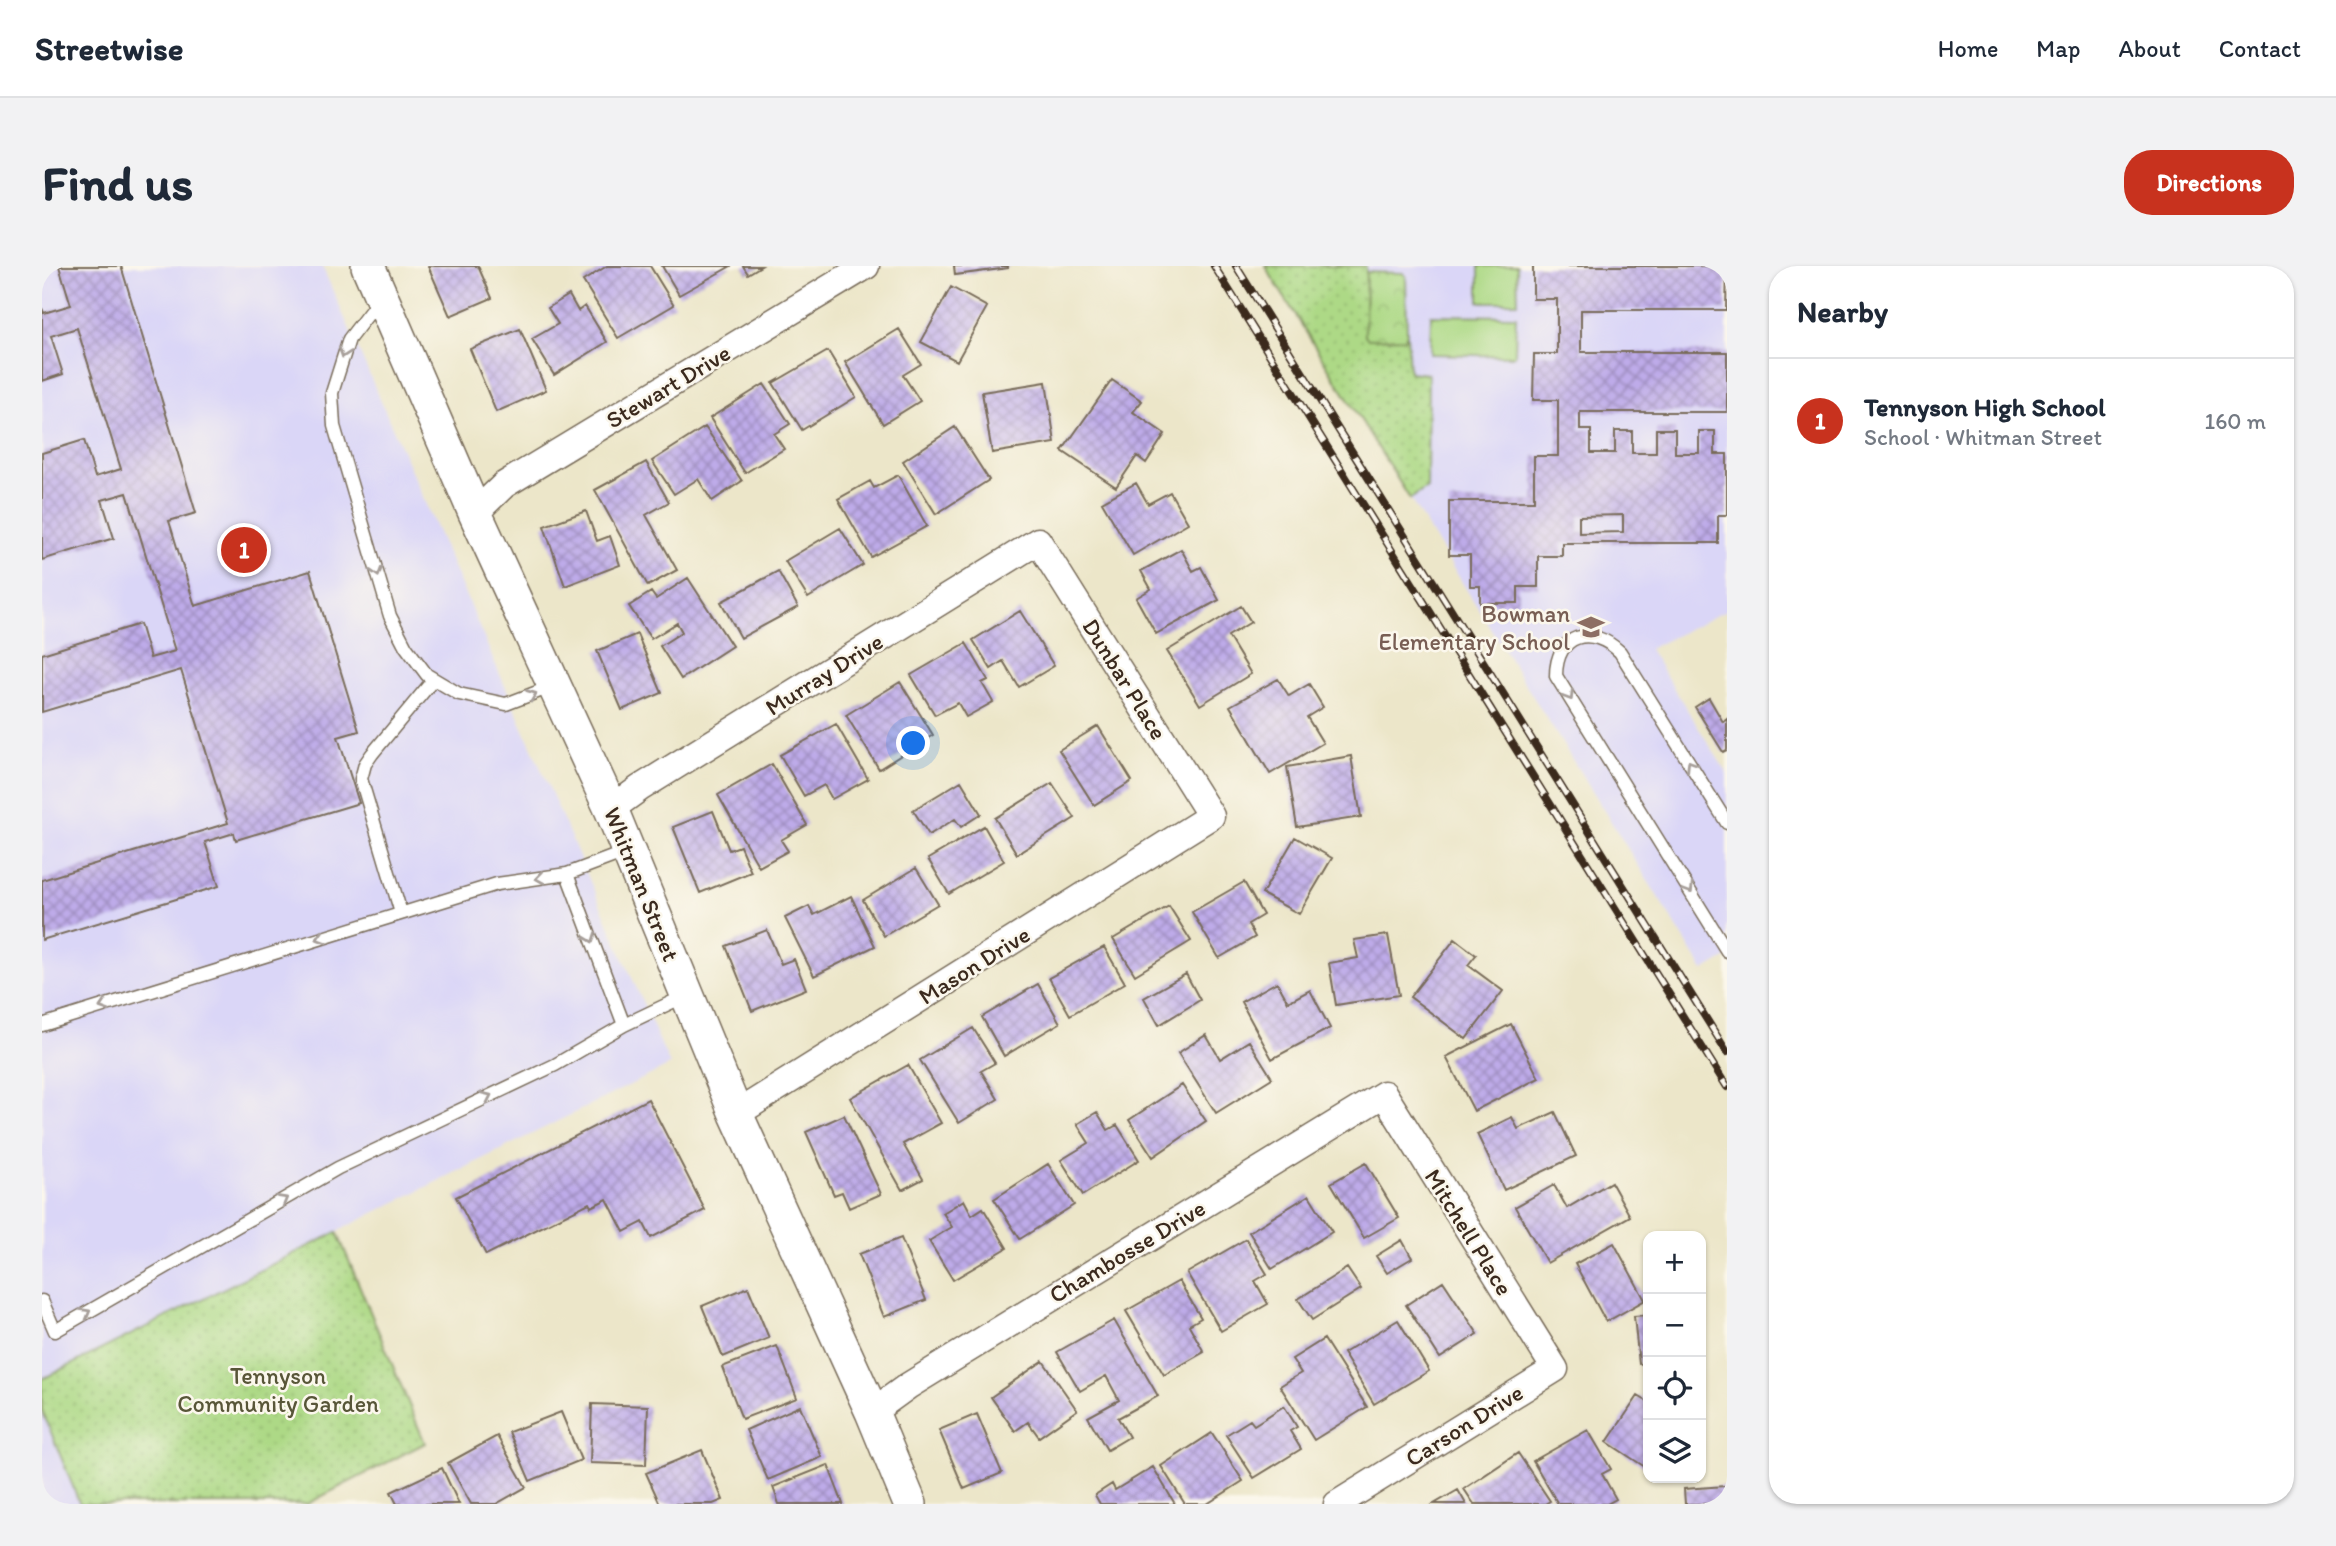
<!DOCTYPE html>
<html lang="en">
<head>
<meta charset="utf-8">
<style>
	body { margin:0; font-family:Itim,sans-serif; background:#f2f2f3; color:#1f2937 }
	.controls { position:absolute; right:21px; bottom:21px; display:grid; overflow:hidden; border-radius:14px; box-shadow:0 2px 5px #0004 }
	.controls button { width:63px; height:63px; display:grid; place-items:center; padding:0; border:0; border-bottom:2px solid #e0e1e3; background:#fff; color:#1f2937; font:35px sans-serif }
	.you { position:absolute; left:872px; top:478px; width:24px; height:24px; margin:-18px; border:5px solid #fff; border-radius:50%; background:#1a73e8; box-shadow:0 0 0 10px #1a73e833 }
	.badge { display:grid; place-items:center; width:46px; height:46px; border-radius:50%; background:#c8321e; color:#fff; font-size:23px; font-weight:700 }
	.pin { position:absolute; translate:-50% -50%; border:4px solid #fff; box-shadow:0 2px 7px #0006 }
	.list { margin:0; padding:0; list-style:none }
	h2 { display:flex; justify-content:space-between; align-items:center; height:91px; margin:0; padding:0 28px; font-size:30px }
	h2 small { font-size:23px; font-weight:400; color:#747a83 }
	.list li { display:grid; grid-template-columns:46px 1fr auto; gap:21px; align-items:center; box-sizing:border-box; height:126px; padding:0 28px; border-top:2px solid #e0e1e3 }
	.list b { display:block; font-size:26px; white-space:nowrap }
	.list p { margin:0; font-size:23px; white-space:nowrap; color:#747a83 }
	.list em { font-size:23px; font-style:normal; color:#747a83 }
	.icon { flex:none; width:38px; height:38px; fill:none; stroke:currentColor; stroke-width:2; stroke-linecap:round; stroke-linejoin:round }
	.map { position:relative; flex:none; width:1685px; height:1238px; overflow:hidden; border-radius:28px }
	header { display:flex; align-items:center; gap:42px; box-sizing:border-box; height:98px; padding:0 35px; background:#fff; border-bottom:2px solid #e0e1e3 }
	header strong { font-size:33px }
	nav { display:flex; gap:38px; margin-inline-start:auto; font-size:24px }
	.intro { display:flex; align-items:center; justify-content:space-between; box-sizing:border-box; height:168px; padding:0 42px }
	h1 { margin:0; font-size:49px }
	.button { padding:18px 32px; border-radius:28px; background:#c8321e; color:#fff; font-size:24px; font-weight:700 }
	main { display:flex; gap:42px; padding:0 42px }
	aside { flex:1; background:#fff; border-radius:28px; box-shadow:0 2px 5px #0004 }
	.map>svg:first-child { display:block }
	.built { fill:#dad6f7 }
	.grass { fill:url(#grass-dots); stroke:#748252; stroke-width:2 }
	.park { fill:url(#park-crowns); stroke:#748252; stroke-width:2 }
	.pitch { fill:#add986; stroke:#748252; stroke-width:2 }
	.building { fill:url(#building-cross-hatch); fill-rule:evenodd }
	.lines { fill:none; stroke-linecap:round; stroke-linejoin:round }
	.service-casing { stroke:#796c5a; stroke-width:15 }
	.minor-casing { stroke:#796c5a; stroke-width:29 }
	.tertiary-casing { stroke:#796c5a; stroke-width:36 }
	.service { stroke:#fff; stroke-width:12 }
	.minor { stroke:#fff; stroke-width:26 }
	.tertiary { stroke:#fff; stroke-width:33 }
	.rail-casing { stroke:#3b2a1e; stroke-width:8 }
	.rail { stroke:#fbf7ec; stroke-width:5; stroke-dasharray:16; stroke-linecap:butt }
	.oneway { stroke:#a79f9a }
	.labels { text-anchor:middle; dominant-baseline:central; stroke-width:5; stroke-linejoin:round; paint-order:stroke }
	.street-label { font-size:24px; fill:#3b2a1e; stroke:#fbf7ec }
	.education-label { font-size:24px; fill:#785e54; stroke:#fbf7ec; text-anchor:end }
	.park-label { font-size:24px; fill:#585638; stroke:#fbf7ec }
</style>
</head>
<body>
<header>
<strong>Streetwise</strong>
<nav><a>Home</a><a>Map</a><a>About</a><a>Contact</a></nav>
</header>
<div class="intro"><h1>Find us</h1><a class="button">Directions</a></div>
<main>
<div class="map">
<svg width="1685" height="1238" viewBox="0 0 1685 1238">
	<defs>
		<pattern id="grass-dots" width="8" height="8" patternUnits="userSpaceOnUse" patternTransform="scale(1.75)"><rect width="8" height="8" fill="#add986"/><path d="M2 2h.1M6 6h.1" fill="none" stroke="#96ba73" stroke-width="1.8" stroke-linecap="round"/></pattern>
		<pattern id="park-crowns" width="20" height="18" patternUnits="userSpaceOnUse" patternTransform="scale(1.75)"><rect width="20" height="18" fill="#add986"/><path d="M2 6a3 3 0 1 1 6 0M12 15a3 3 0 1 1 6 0" fill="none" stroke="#96ba73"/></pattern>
		<pattern id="building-cross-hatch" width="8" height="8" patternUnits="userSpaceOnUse" patternTransform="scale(1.75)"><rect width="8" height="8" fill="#beabe9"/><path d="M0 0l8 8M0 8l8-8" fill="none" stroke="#9c8bbc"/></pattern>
	</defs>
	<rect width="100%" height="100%" fill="#fbf7ec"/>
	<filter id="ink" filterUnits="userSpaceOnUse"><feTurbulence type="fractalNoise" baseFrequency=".0143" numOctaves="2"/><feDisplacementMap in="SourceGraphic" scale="14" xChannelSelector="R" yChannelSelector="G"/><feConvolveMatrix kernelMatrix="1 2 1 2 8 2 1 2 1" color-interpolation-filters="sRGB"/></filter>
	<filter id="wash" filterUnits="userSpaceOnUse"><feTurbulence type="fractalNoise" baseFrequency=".00686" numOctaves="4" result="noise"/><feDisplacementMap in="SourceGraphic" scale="28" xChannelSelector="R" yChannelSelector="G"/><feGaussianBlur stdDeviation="1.57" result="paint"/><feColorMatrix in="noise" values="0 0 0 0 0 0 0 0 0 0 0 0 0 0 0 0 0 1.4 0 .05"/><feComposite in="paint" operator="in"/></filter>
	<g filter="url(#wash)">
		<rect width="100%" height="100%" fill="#ece6c9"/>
		<path class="built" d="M0,0H280L628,799L0,1113Z
			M1223,0H1685V344L1607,383L1685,507V691L1662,705Z
			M0,1144L38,1238H0Z"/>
		<path class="grass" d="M1223,0H1324L1323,69L1362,72L1365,67L1367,106L1386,108L1385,222L1368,233Z
			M295,966L383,1177L265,1238H38L0,1144V1113Z"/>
		<path class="park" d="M1324,6L1361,7L1364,10L1365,67L1363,72L1326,73L1323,69Z"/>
		<path class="pitch" d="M1437,0H1475L1476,36H1437Z
			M1389,49L1474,50L1473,90L1388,88Z"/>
		<g id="blocks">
			<path class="building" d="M17,0H79L154,247L127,255L153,340L268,305L317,465L296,471L317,537L194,574L192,567L163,576L177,620L0,674V614L186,557L139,404L0,446V388L98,358L108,392L133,385L85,227L60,234L72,272L0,294V187L42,174L53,211L79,203L35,62L9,70L21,108L0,115V42L2,47L29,39Z
				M386,0H436L450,32L408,50Z
				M565,0H608L632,39L576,72L541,15Z
				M620,0H689L637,29Z
				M701,0H719L706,8Z
				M912,0H966V2L913,9Z
				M1491,0H1685L1684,44H1539V86H1685V146H1538V164H1549V187H1573V165H1590V187H1614V163H1633V187H1657V165H1673V188H1685V249H1676V277H1520V290H1496V321H1476V337H1438V320H1428V289H1407V235H1492V190H1516V134H1491L1492,88H1515V33H1491ZM1581,249V266L1537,267V250Z
				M909,21L945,41L915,95L879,76Z
				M527,29L536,45L543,40L565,76L512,109L490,73L516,58L506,42Z
				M478,63L504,124L454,146L428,83Z
				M857,63L879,98L861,109L878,135L841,158L803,96Z
				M786,85L814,131L760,164L731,117Z
				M1070,114L1100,135L1091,146L1123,168L1104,197L1095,190L1074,221L1020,185Z
				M1004,116L1013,177L950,187L940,126Z
				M722,118L748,158L732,168L742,183L703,207L668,152Z
				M663,161L700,215L670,235L656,213L632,228L610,195Z
				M913,161L947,214L894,248L861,195Z
				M604,196L627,236L604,249L635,304L606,320L553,224Z
				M856,209L885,260L829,291L796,233L828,215L832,222Z
				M1094,217L1106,238L1128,226L1146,257L1091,289L1060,236Z
				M544,245L555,275L568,270L578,299L523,320L502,260Z
				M798,262L821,299L766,332L743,295Z
				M1139,283L1151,305L1159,301L1177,334L1114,368L1094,332L1109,323L1099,305Z
				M736,305L756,341L699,372L679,336Z
				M646,312L690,380L639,413L618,380L640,366L635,357L609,373L587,340L609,326L614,333Z
				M1199,340L1209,356L1186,370L1209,408L1158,439L1125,385Z
				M978,345L1012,400L977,421L961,395L949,403L931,374Z
				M595,368L620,427L580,444L555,385Z
				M924,377L946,414L940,417L951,436L924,451L916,437L893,449L869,409Z
				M1236,413L1247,430L1267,418L1281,441L1265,451L1281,477L1228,508L1188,440Z
				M858,416L891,469L837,503L804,449Z
				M1667,432L1681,456L1685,453V484L1681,486L1653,441Z
				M794,458L826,513L790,533L782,519L762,530L738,489Z
				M1056,460L1090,515L1052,539L1017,484Z
				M1309,490L1319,551L1255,561L1245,501Z
				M730,498L765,559L739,574L746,585L717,601L676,529Z
				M919,515L939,548L919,561L913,553L887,569L871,544Z
				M1010,517L1033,552L975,588L953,552Z
				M671,545L687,584L698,580L709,606L658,627L631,561Z
				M942,560L962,595L907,628L886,593Z
				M1253,571L1290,592L1257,648L1220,628Z
				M874,602L896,638L842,670L821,634Z
				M1202,616L1221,649L1206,658L1213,671L1177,692L1150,646Z
				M809,630L833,680L772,710L743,652L767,640L772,649Z
				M1127,640L1149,675L1093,709L1071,673Z
				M725,664L739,698L752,693L764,723L710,745L684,680Z
				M1346,669L1357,729L1294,739L1287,697L1316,692L1312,674Z
				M1413,673L1434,689L1426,699L1461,725L1424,773L1368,731Z
				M1062,681L1083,717L1028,749L1007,712Z
				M1144,708L1158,734L1117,759L1102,732Z
				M1235,716L1246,736L1268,724L1288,762L1230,793L1199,736Z
				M996,718L1018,757L962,790L940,751Z
				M1469,758L1497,812L1432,845L1404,791Z
				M931,762L953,797L939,805L956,833L917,857L878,794Z
				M1164,769L1178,793L1207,775L1230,812L1174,847L1136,787Z
				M866,799L899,857L861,878L881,913L860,924L808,832Z
				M1140,819L1164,855L1111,891L1087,854Z
				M606,833L663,944L609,972L601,956L582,966L565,933L549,941L547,937L444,989L414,931Z
				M1055,846L1066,864L1075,859L1097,894L1041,929L1019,894L1047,877L1035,858Z
				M1513,846L1534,890L1462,924L1435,868L1470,851L1476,863Z
				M802,849L839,928L807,942L800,926L792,929L764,866Z
				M1324,897L1357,952L1322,972L1289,917Z
				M1006,898L1032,939L978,973L952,933Z
				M1569,916L1588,950L1505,997L1473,941L1512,919L1525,942Z
				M1267,929L1290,966L1230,1003L1207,966Z
				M922,934L930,949L941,942L965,982L911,1014L887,975L910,961L901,947Z
				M859,972L884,1034L842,1051L817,988Z
				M1204,973L1225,1008L1213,1015L1226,1038L1179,1065L1145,1007Z
				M1360,974L1370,992L1345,1007L1334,990Z
				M1572,977L1603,1034L1564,1056L1533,998Z
				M1305,1002L1319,1023L1270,1054L1256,1033Z
				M1137,1015L1159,1052L1147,1059L1162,1086L1122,1109L1084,1045Z
				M1401,1015L1436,1068L1398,1092L1364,1039Z
				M706,1021L727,1072L681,1091L660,1040Z
				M1606,1049V1097L1597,1098L1592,1050Z
				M1072,1054L1116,1130L1076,1152L1087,1171L1065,1184L1046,1151L1077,1134L1064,1110L1038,1125L1015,1086Z
				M1356,1054L1387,1105L1332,1138L1301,1087Z
				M1282,1073L1325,1141L1272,1174L1238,1120L1259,1107L1250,1093Z
				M735,1080L755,1132L700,1153L680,1101Z
				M1001,1095L1035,1144L997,1171L986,1156L973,1165L949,1131Z
				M1596,1130L1606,1136V1203L1565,1176Z
				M550,1138L606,1140L604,1199L548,1197Z
				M758,1140L780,1191L726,1214L704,1164Z
				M1242,1140L1255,1161L1248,1165L1259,1183L1212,1212L1184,1169L1208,1154L1212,1159Z
				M519,1146L539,1194L488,1215L467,1166Z
				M935,1148L960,1207L922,1223L897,1164Z
				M1546,1164L1569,1203L1560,1208L1574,1233L1565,1238H1516L1491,1195Z
				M1170,1167L1201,1215L1165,1238H1143L1119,1200Z
				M455,1170L484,1221L454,1238H429L406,1197Z
				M660,1184L681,1234L671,1238H618L604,1207Z
				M1476,1187L1508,1235L1503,1238H1432L1422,1223Z
				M786,1199L801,1238H737L731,1221Z
				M1111,1201L1133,1238H1058L1053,1229L1070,1218L1073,1224Z
				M400,1202L417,1238H355L349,1226Z
				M1683,1220L1685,1238H1643L1642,1223Z
				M1416,1224L1424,1238H1392Z"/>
		</g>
	</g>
	<g filter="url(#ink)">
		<use href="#blocks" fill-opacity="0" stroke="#796c5a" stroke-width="2"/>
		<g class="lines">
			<g class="service-casing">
				<path id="service" d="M337,34L307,73L290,127L292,160L348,350L364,381L385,409L417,428L464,438L511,420
					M1685,557L1578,386C1549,358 1514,368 1514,410L1685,685
					M525,608L582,759
					M359,647L319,513L323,498L330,488L392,413
					M0,759L439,623L455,618L525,608L586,585
					M0,1035L13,1065L296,902L513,799L582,759L645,729"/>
			</g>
			<g class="minor-casing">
				<path id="minor" d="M433,247L462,219L824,0
					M569,543L598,522L996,275L1169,550L694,848
					M830,1146L866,1120L1342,828L1513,1103L1295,1238"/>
			</g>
			<g class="tertiary-casing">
				<path id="tertiary" d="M326,0L433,247L569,543L694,848L830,1146L868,1238"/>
			</g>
			<use href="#service" class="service"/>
			<use href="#minor" class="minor"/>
			<use href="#tertiary" class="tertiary"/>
			<g class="rail-casing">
				<path id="rail" d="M1172,0L1685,821
					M1194,0L1685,786"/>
			</g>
			<use href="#rail" class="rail"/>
		</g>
		<defs><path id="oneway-chevron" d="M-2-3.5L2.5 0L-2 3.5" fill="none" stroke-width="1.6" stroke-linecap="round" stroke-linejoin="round" transform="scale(1.75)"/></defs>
		<g class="oneway">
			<use href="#oneway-chevron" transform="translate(302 87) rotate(109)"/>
			<use href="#oneway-chevron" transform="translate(335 306) rotate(73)"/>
			<use href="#oneway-chevron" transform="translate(490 429) rotate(-21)"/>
			<use href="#oneway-chevron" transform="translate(1527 430) rotate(58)"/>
			<use href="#oneway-chevron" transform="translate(1649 499) rotate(-122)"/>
			<use href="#oneway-chevron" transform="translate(498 612) rotate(172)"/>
			<use href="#oneway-chevron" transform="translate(1647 623) rotate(58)"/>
			<use href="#oneway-chevron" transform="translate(279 672) rotate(163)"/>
			<use href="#oneway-chevron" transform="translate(549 672) rotate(69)"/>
			<use href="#oneway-chevron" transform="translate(62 740) rotate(162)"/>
			<use href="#oneway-chevron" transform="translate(445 831) rotate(-25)"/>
			<use href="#oneway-chevron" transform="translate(241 934) rotate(-30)"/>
			<use href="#oneway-chevron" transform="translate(44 1047) rotate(-30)"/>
		</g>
	</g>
	<defs>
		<g id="school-bare" transform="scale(2.1)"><path d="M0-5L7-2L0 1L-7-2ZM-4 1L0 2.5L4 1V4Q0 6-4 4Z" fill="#8d6e63" stroke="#fbf7ec" stroke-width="2.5" paint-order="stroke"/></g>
	</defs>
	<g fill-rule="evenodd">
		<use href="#school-bare" x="1549" y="361"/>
	</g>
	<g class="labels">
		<g class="street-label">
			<text transform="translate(626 120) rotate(-31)">Stewart Drive</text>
			<text transform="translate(782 408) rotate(-32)">Murray Drive</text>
			<text transform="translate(1083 413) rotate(58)">Dunbar Place</text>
			<text transform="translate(600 618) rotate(68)">Whitman Street</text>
			<text transform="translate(932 699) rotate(-32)">Mason Drive</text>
			<text transform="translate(1427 966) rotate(58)">Mitchell Place</text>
			<text transform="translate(1085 985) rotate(-31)">Chambosse Drive</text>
			<text transform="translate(1422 1159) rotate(-32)">Carson Drive</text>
		</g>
		<g class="education-label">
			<text x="1528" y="347">Bowman<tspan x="1528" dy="28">Elementary School</tspan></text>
		</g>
		<g class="park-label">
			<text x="236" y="1109">Tennyson<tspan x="236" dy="28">Community Garden</tspan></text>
		</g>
	</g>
</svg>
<div class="controls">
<button>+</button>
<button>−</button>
<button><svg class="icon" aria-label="locate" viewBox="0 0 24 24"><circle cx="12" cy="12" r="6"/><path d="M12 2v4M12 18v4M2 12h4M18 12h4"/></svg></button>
<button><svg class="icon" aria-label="layers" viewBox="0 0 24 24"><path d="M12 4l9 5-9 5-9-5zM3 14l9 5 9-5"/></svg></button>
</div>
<div class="you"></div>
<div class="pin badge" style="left:202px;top:284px">1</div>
</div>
<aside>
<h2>Nearby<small></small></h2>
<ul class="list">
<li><span class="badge">1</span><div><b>Tennyson High School</b><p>School · Whitman Street</p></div><em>160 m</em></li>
</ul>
</aside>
</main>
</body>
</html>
